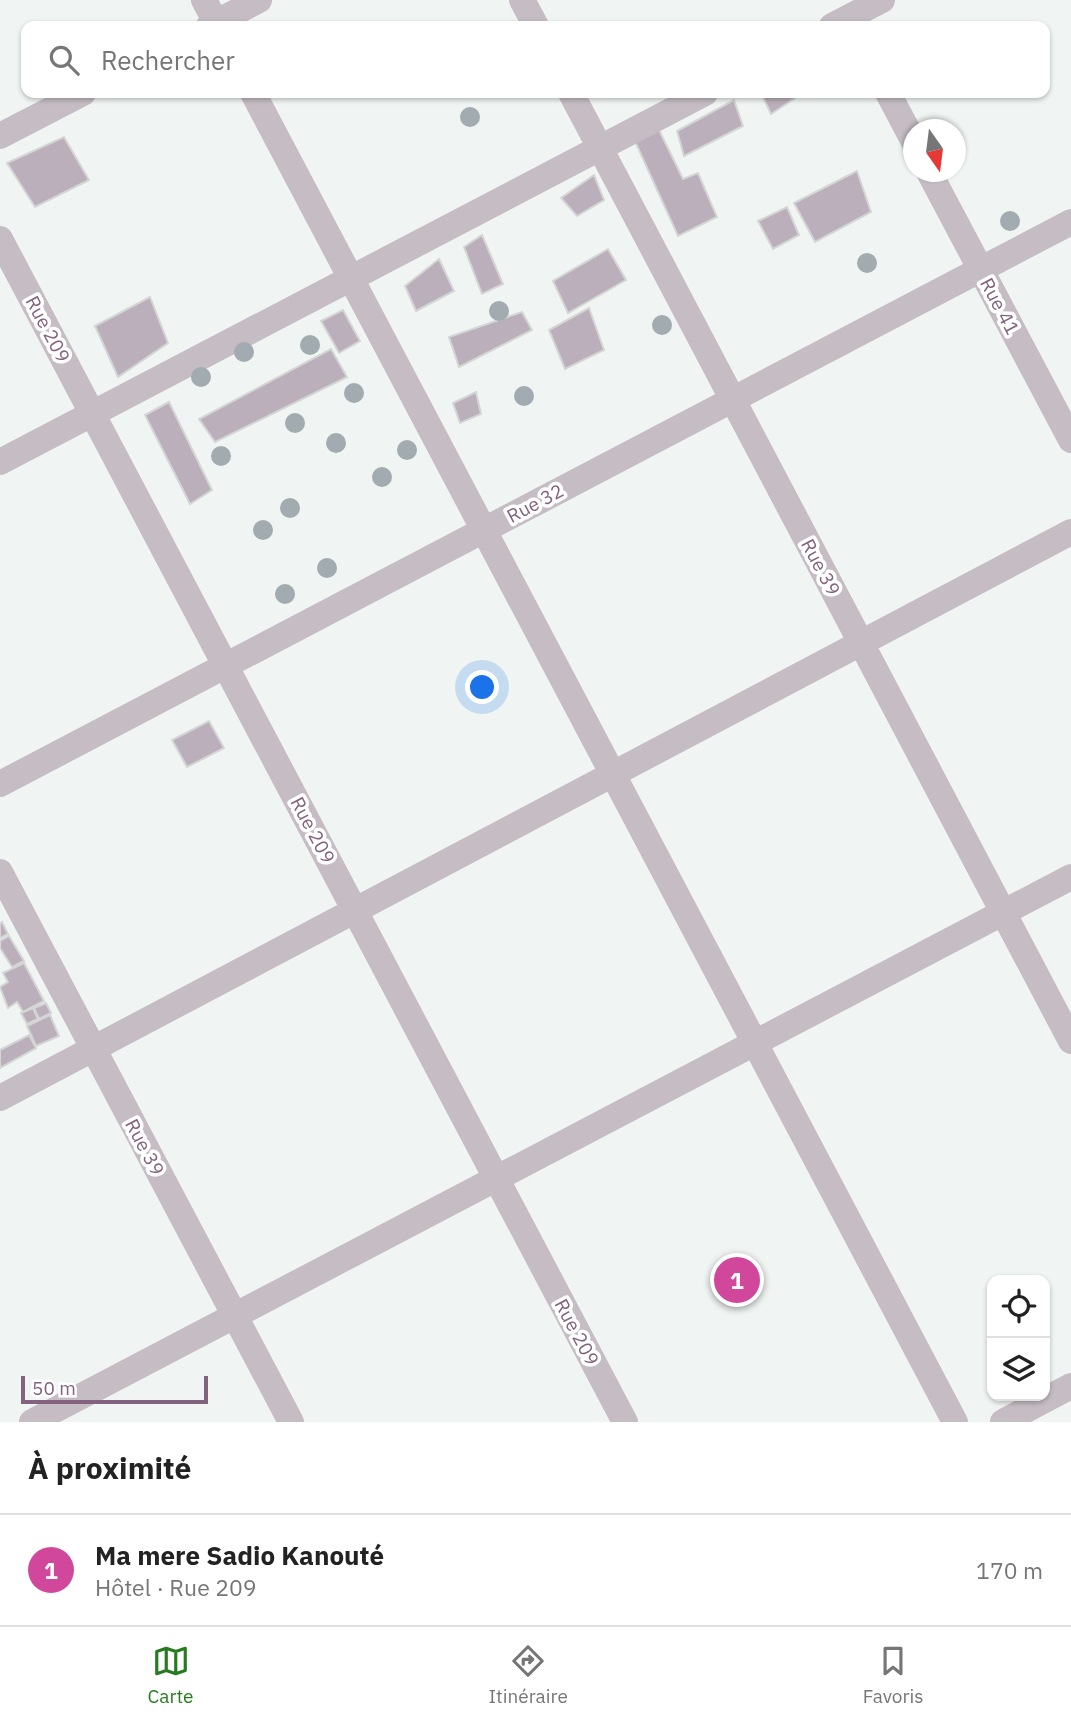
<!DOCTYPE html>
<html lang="fr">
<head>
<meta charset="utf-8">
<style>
	body { margin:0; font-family:"IBM Plex Sans",sans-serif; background:#f2f2f2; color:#222 }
	.controls { position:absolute; right:21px; bottom:21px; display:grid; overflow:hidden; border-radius:14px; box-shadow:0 2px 5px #0004 }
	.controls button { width:63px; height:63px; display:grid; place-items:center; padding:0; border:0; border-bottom:2px solid #e0e0e0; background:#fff; color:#222; font:35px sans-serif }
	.compass { position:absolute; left:903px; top:119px; width:63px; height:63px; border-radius:50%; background:#fff; box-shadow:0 2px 5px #0004; rotate:166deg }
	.scale { position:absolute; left:21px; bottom:18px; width:187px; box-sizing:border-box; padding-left:7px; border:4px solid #82627e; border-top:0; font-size:19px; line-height:24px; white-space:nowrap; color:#82627e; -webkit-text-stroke:5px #fff; paint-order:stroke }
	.you { position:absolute; left:483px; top:688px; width:24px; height:24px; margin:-18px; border:5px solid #fff; border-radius:50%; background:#1a73e8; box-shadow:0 0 0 10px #1a73e833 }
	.badge { display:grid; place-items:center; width:46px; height:46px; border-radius:50%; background:#267b20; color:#fff; font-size:23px; font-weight:700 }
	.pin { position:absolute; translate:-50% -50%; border:4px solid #fff; box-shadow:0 2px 7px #0006 }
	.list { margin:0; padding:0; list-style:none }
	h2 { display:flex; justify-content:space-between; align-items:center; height:91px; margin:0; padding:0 28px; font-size:30px }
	h2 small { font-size:23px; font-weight:400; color:#767676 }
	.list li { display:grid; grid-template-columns:46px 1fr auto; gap:21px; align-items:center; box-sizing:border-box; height:112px; padding:0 28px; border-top:2px solid #e0e0e0 }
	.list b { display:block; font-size:26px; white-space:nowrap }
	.list p { margin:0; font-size:23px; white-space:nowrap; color:#767676 }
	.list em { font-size:23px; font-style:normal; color:#767676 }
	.icon { flex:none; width:38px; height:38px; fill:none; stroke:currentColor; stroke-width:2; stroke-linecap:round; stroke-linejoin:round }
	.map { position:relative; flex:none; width:1071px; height:1422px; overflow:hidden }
	.search { position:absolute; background:#fff; box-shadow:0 2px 5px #0004; left:21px; right:21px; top:21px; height:77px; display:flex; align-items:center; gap:18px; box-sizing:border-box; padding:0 24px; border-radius:14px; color:#767676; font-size:26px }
	.sheet { height:203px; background:#fff }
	nav { display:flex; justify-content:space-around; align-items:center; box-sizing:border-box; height:98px; border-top:2px solid #e0e0e0; background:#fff; font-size:19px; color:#767676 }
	nav a { display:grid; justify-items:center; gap:4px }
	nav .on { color:#267b20 }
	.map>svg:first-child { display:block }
	.building { fill:#baafba; stroke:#d3d6d5; stroke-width:2 }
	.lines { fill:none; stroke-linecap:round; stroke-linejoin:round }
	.street { stroke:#c5bcc4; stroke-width:26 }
	.tree { fill:#a1abb0 }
	.labels { text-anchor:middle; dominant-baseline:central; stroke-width:7; stroke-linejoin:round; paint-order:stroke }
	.street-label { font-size:19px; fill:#82627e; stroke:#fff }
</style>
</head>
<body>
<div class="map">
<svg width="1071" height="1422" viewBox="0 0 1071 1422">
	<rect width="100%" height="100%" fill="#f0f5f3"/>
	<path class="building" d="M761,93H793L795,98L771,114Z
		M734,100L743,126L684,156L677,131Z
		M658,128L683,179L698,173L717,217L678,236L634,139Z
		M64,137L89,180L35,207L7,163Z
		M857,171L871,212L815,242L794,203Z
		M594,175L604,200L577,216L561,198Z
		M787,207L799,235L773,249L758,221Z
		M482,235L503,284L482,294L464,247Z
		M608,249L626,280L568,313L553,281Z
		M439,259L454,291L416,311L405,286Z
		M150,297L168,343L118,377L95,326Z
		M589,308L604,350L565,369L549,330Z
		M343,310L360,341L339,353L321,321Z
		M522,312L532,330L459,367L449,337Z
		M331,349L347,377L215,442L199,419Z
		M476,392L481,414L460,423L453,403Z
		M169,402L212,490L190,504L145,415Z
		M209,721L224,748L187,767L172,740Z
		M2,922L8,934L0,938V924Z
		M9,936L24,961L12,967L0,948V941Z
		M24,963L44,1001L23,1012L17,1002L8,1008L0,987L8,982L3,973Z
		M46,1003L51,1013L39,1019L34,1008Z
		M33,1008L38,1019L27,1024L21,1013Z
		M50,1015L59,1036L36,1046L27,1026Z
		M29,1035L36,1048L0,1068V1050Z"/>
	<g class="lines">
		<path class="street" d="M204,0L218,26
			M522,0L536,26
			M209,26L259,0
			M832,26L882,0
			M253,93L955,1422
			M571,93L1071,1041
			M888,93L914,142
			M0,136L83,93
			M929,172L1071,440
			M0,239L625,1422
			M0,462L705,93
			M0,784L1071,222
			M0,872L291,1422
			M0,1098L1071,532
			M32,1422L1071,877
			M1003,1422L1071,1386"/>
	</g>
	<g class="tree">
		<circle cx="470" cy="117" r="10"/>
		<circle cx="1010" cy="221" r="10"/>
		<circle cx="867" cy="263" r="10"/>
		<circle cx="499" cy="311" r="10"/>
		<circle cx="662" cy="325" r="10"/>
		<circle cx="310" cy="345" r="10"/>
		<circle cx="244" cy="352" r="10"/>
		<circle cx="201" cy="377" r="10"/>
		<circle cx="354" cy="393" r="10"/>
		<circle cx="524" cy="396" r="10"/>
		<circle cx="295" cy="423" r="10"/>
		<circle cx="336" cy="443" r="10"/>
		<circle cx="407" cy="450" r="10"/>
		<circle cx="221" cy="456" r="10"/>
		<circle cx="382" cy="477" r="10"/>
		<circle cx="290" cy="508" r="10"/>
		<circle cx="263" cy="530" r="10"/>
		<circle cx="327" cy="568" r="10"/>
		<circle cx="285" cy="594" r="10"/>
	</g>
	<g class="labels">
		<g class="street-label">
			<text transform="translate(1000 306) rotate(62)">Rue 41</text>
			<text transform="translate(48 329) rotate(62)">Rue 209</text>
			<text transform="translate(535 503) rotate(-28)">Rue 32</text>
			<text transform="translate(821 567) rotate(62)">Rue 39</text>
			<text transform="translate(313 830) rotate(62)">Rue 209</text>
			<text transform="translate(145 1147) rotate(62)">Rue 39</text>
			<text transform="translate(577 1332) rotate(62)">Rue 209</text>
		</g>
	</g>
</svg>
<div class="controls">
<button><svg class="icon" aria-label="locate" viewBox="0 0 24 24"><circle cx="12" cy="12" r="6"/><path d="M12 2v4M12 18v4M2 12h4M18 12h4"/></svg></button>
<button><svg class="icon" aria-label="layers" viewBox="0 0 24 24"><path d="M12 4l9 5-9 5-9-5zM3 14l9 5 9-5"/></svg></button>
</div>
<svg class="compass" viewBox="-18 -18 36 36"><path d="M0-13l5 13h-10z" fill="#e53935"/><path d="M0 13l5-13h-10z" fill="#767676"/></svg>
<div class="scale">50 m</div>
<div class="you"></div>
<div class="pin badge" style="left:737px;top:1280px;background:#d1479c">1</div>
<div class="search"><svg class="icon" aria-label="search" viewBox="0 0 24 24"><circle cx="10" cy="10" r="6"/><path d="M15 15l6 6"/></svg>Rechercher</div>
</div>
<section class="sheet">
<h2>À proximité<small></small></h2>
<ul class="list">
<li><span class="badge" style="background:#d1479c">1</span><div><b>Ma mere Sadio Kanouté</b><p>Hôtel · Rue 209</p></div><em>170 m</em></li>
</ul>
</section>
<nav>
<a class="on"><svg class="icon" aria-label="map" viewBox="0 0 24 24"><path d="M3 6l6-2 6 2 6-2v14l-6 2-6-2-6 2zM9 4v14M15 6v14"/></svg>Carte</a>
<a><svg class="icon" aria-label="directions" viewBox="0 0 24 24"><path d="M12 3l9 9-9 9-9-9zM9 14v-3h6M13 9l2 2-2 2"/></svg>Itinéraire</a>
<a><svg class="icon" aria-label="saved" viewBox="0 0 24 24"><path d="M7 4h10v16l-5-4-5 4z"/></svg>Favoris</a>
</nav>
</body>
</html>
